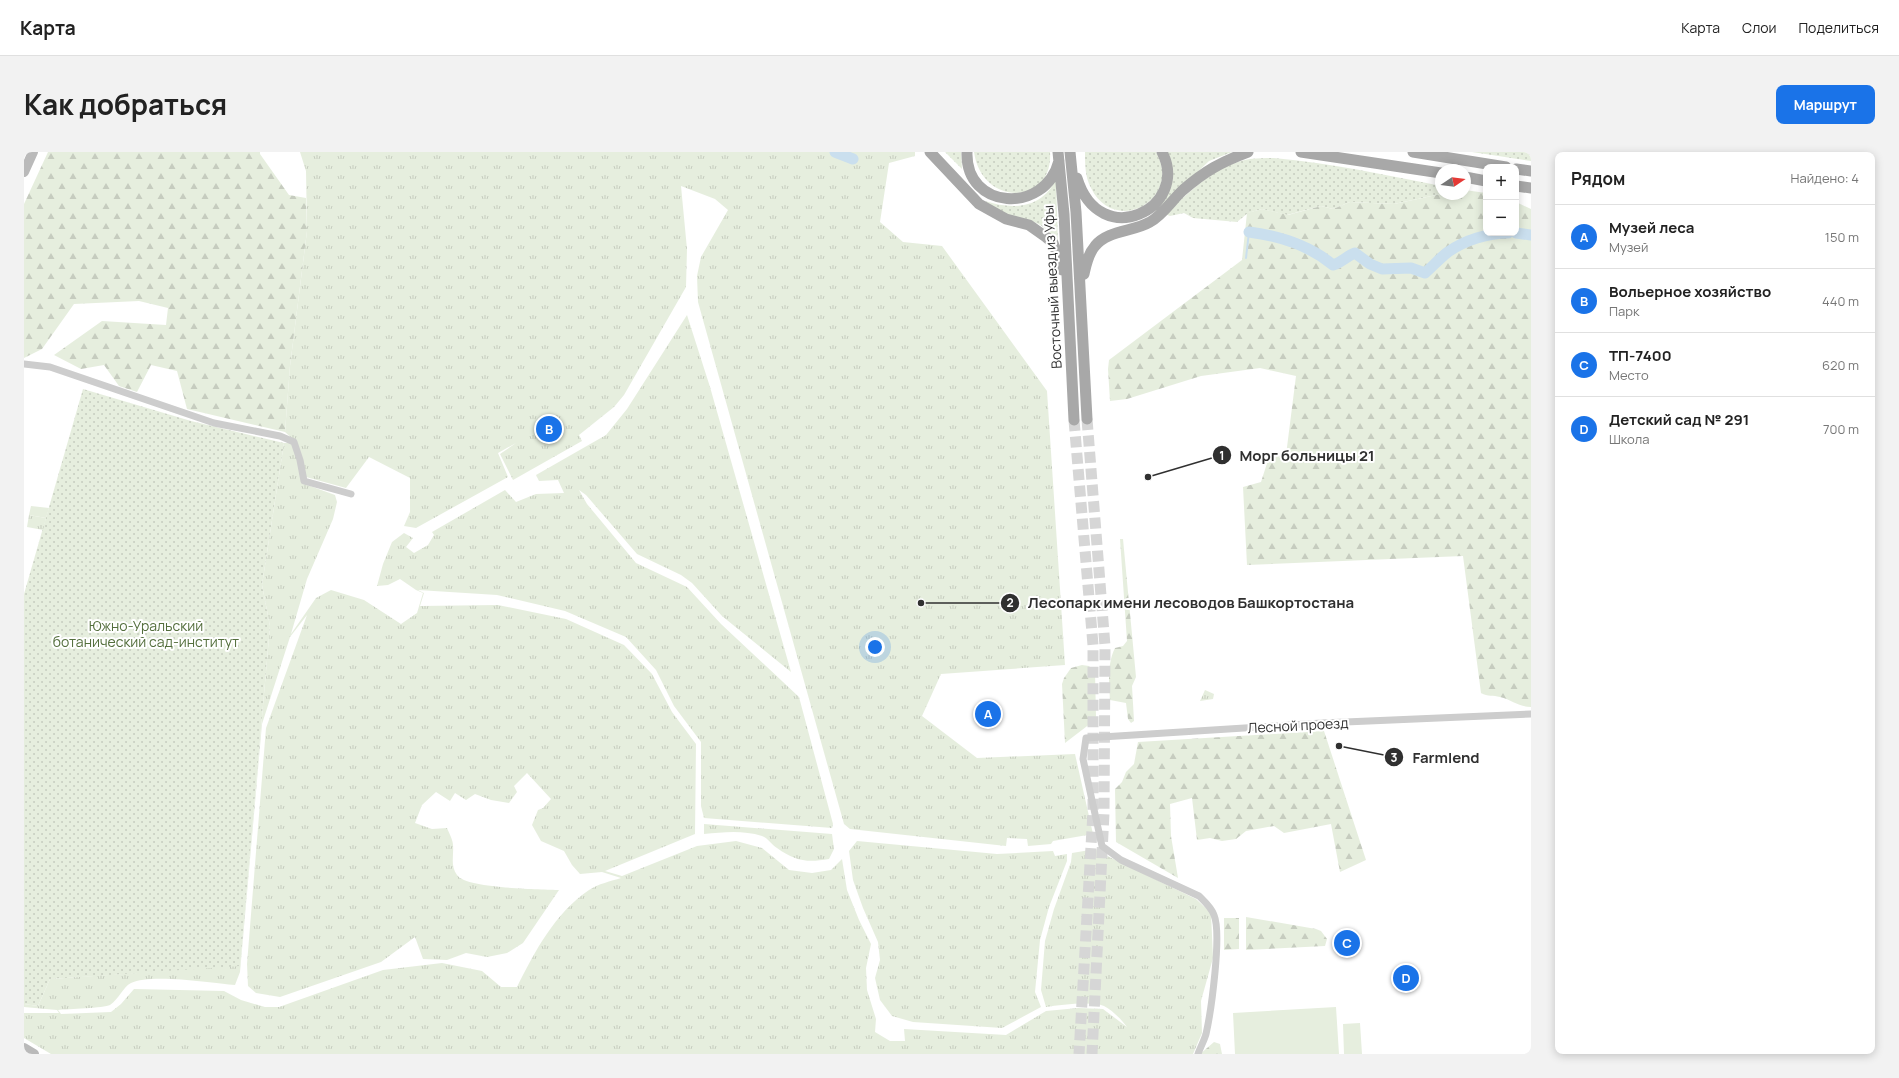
<!DOCTYPE html>
<html lang="ru">
<head>
<meta charset="utf-8">
<style>
	body { margin:0; font-family:Manrope,sans-serif; background:#f2f2f2; color:#222 }
	.controls { position:absolute; right:12px; top:12px; display:grid; overflow:hidden; border-radius:8px; box-shadow:0 2px 10px #0003 }
	.controls button { width:36px; height:36px; display:grid; place-items:center; padding:0; border:0; border-bottom:1px solid #e0e0e0; background:#fff; color:#222; font:20px sans-serif }
	.compass { position:absolute; left:1411px; top:12px; width:36px; height:36px; border-radius:50%; background:#fff; box-shadow:0 2px 10px #0003; rotate:77deg }
	.you { position:absolute; left:851px; top:495px; width:14px; height:14px; margin:-10px; border:3px solid #fff; border-radius:50%; background:#1a73e8; box-shadow:0 0 0 6px #1a73e833 }
	.badge { display:grid; place-items:center; width:26px; height:26px; border-radius:50%; background:#1a73e8; color:#fff; font-size:13px; font-weight:700 }
	.pin { position:absolute; translate:-50% -50%; border:2px solid #fff; box-shadow:0 1px 4px #0006 }
	.list { margin:0; padding:0; list-style:none }
	h2 { display:flex; justify-content:space-between; align-items:center; height:52px; margin:0; padding:0 16px; font-size:17px }
	h2 small { font-size:13px; font-weight:400; color:#767676 }
	.list li { display:grid; grid-template-columns:26px 1fr auto; gap:12px; align-items:center; box-sizing:border-box; height:64px; padding:0 16px; border-top:1px solid #e0e0e0 }
	.list b { display:block; font-size:15px; white-space:nowrap }
	.list p { margin:0; font-size:13px; white-space:nowrap; color:#767676 }
	.list em { font-size:13px; font-style:normal; color:#767676 }
	.map { position:relative; flex:none; width:1507px; height:902px; overflow:hidden; border-radius:8px }
	header { display:flex; align-items:center; gap:24px; box-sizing:border-box; height:56px; padding:0 20px; background:#fff; border-bottom:1px solid #e0e0e0 }
	header strong { font-size:19px }
	nav { display:flex; gap:22px; margin-inline-start:auto; font-size:14px }
	.intro { display:flex; align-items:center; justify-content:space-between; box-sizing:border-box; height:96px; padding:0 24px }
	h1 { margin:0; font-size:28px }
	.button { padding:10px 18px; border-radius:8px; background:#1a73e8; color:#fff; font-size:14px; font-weight:700 }
	main { display:flex; gap:24px; padding:0 24px }
	aside { flex:1; background:#fff; border-radius:8px; box-shadow:0 2px 10px #0003 }
	.map>svg:first-child { display:block }
	.grass { fill:url(#grass-dots) }
	.forest { fill:url(#forest-firs) }
	.park { fill:url(#park-tufts); fill-rule:evenodd }
	.pitch { fill:#e6eede }
	.lines { fill:none; stroke-linecap:round; stroke-linejoin:round }
	.stream { stroke:#cadfee; stroke-width:2 }
	.river { stroke:#cadfee; stroke-width:11 }
	.primary-tunnel { stroke:#d6d6d6; stroke-width:11; stroke-dasharray:11 5.5; stroke-linecap:butt }
	.minor { stroke:#cdcdcd; stroke-width:7 }
	.secondary { stroke:#bababa; stroke-width:10 }
	.primary { stroke:#a8a8a8; stroke-width:11 }
	.labels { text-anchor:middle; dominant-baseline:central; stroke-width:4; stroke-linejoin:round; paint-order:stroke }
	.street-label { font-size:14px; fill:#303030; stroke:#fff }
	.park-label { font-size:14px; fill:#536e3c; stroke:#fff }
	.leader { fill:none; stroke:#303030; stroke-width:1.5 }
	.callout-dot { fill:#303030; stroke:#fff; stroke-width:1.5 }
	.mark-label { font-size:12px; text-anchor:middle; font-weight:bold; fill:#fff }
	.callout-label { font-size:15px; text-anchor:middle; font-weight:bold; fill:#303030; stroke:#fff; stroke-width:4; stroke-linejoin:round; paint-order:stroke }
</style>
</head>
<body>
<header>
<strong>Карта</strong>
<nav><a>Карта</a><a>Слои</a><a>Поделиться</a></nav>
</header>
<div class="intro"><h1>Как добраться</h1><a class="button">Маршрут</a></div>
<main>
<div class="map">
<svg width="1507" height="902" viewBox="0 0 1507 902">
	<defs>
		<pattern id="grass-dots" width="8" height="8" patternUnits="userSpaceOnUse"><rect width="8" height="8" fill="#e6eede"/><path d="M2 2h.1M6 6h.1" fill="none" stroke="#c6ccbf" stroke-width="1.8" stroke-linecap="round"/></pattern>
		<pattern id="forest-firs" width="22" height="20" patternUnits="userSpaceOnUse"><rect width="22" height="20" fill="#e6eede"/><path d="M5 1l3.5 6h-7zM16 11l3.5 6h-7z" fill="#c6ccbf"/></pattern>
		<pattern id="park-tufts" width="24" height="20" patternUnits="userSpaceOnUse"><rect width="24" height="20" fill="#e6eede"/><path d="M3 7l-1-3M5 7V3M7 7l1-3M15 17l-1-3M17 17v-4M19 17l1-3" fill="none" stroke="#c6ccbf"/></pattern>
	</defs>
	<rect width="100%" height="100%" fill="#fff"/>
	<path class="grass" d="M921,0H937L938,17Z
		M950,0H1026C1030,53 958,56 950,0Z
		M1061,0H1132C1159,47 1091,85 1067,36C1061,25 1061,12 1061,0Z
		M1142,0H1208L1185,9L1132,60L1129,58L1141,47Z
		M1448,0H1501L1507,1V9Z
		M1250,6C1307,11 1362,23 1417,34V42L1370,52L1326,50L1309,57L1297,54L1263,63L1238,57L1224,61L1213,70L1169,66L1160,61L1146,64L1141,62C1165,41 1192,12 1226,7C1234,6 1242,6 1250,6Z
		M1032,27L1034,93C1015,63 1008,73 980,61C973,58 967,53 961,49C989,58 1018,57 1032,27Z
		M59,237L167,269L260,291L238,433L246,474L216,815L26,827L14,854L0,852V442Z"/>
	<path class="forest" d="M24,0H236V2L265,43L282,46L283,79L266,214L261,280L163,257L153,219L127,213L113,240L95,234L80,213L57,217L30,203L78,169L142,173L144,156L115,149L50,152L18,197L0,206V52Z
		M1441,38L1462,41V81H1492V50L1507,57V555C1495,555 1488,548 1476,545C1469,543 1464,545 1457,541L1439,404L1223,413L1219,335L1237,330L1245,305L1262,303L1272,224L1236,216L1177,224L1103,247L1086,249L1084,217L1085,208L1218,108L1223,61L1238,57L1264,63L1297,54L1309,57L1326,50L1370,52L1417,42H1441Z
		M1096,387H1099L1112,525L1108,534L1110,569L1107,571L1104,567L1102,551L1086,548C1085,531 1083,512 1091,496L1099,494L1103,489Z
		M1058,513L1065,514L1071,520L1072,564L1071,568L1041,591L1038,532L1040,526L1047,516Z
		M1300,579L1342,708L1316,720L1307,672L1260,681L1250,674L1222,679L1212,687L1198,689L1186,686L1173,688L1168,646L1146,652L1147,684L1154,726L1092,690L1091,637L1098,630L1102,620L1110,612L1114,590Z
		M1222,765L1292,777L1297,779L1303,787L1301,794L1222,798Z
		M1200,766H1215V797L1200,798Z
		M1190,890L1196,892L1198,902H1176Z"/>
	<path class="park" d="M276,0H891V4L865,11L856,70L879,90L918,94L1023,239L1041,513L917,522L898,564L953,606L1051,602L1069,682L1029,689L1027,692L1004,694L1003,687L983,686L982,694L826,677L820,672L674,150L673,124L677,105L704,58L691,47L657,34L663,97L662,135L600,243L590,255L555,283L558,289L489,328L476,302L492,291L474,301L484,325L392,376L380,374L386,360V326L345,305L322,336L282,325L278,331L311,343L313,350L309,367L283,427L267,482L292,446L307,438L340,448L377,472L393,461L399,441L392,438L376,427L364,433L353,434L359,412L368,390L380,381L389,386L382,395L390,401L404,393L410,383L408,380L481,338L492,350L512,342L540,341L534,328L515,329L512,323L582,283L603,257L663,163L686,235L767,520L698,464L668,431L657,423L613,402L562,343L555,338L563,352L612,411L663,435L697,472L775,545L809,672L808,676L680,666L677,654V590L650,554L632,518L602,485L541,459L473,443L394,438L400,441L396,454L474,453L542,467L600,493L628,522L648,560L672,592L671,682L581,719L598,724L673,694L712,689L738,696L765,718L788,721L807,718L818,707L823,738L835,768L847,792L842,816L843,838L852,867L851,880L866,889H881L880,877L982,883L1022,859L1054,856L1079,857L1103,875C1098,868 1088,858 1080,854C1067,849 1037,853 1022,855L1017,838L1021,789L1030,757L1047,710L1048,701L1072,697L1073,699L1172,747L1187,761L1189,806L1177,849L1178,881L1169,902H27L0,886V861H35L33,858L0,855V852L14,854L26,827L216,814L246,474L238,433L260,291H273L261,280L266,214L283,79L282,19ZM283,463L242,576L223,812L224,834L232,841L256,845L357,810L391,785L399,807L423,808L442,801L463,805L483,801L499,791L535,738C517,737 442,737 433,723C426,713 430,704 429,693C429,688 425,681 423,676L408,677L391,671L398,653L412,640L426,649L431,641L442,648L451,642L467,648L485,651L493,640L490,634L503,621L527,647L519,656L514,658L508,673L517,689L540,699L548,713L556,722L578,720L597,726C587,729 574,732 565,738C531,761 511,799 493,835H477L458,819L418,811L359,818L255,855H241L217,848L200,839L110,837L97,852L87,860L37,862L34,858C44,857 80,856 86,853C95,847 99,835 107,831C127,821 189,831 211,833L216,820L238,572L266,485Z
		M5,363L22,366L19,378L3,375Z
		M1181,538L1190,542L1189,547L1176,549Z
		M680,672L808,682L810,697L805,707C783,711 771,709 753,696C748,693 744,686 738,684C719,678 700,680 680,682Z
		M833,689L973,702L1029,699L1031,704L1043,702V709L1025,755L1016,788L1011,840L1017,855L978,876L889,870L868,864L856,848L851,826L856,808L854,790L839,756L829,728L825,699Z"/>
	<path class="pitch" d="M7,354L25,356L22,366L5,363Z
		M1312,855L1315,902H1211L1209,861Z
		M1336,871L1338,902H1320L1319,872Z"/>
	<g class="lines">
		<path class="stream" d="M1222,106L1225,80"/>
		<path class="river" d="M811,0L829,7
			M1225,80C1256,84 1285,93 1309,113C1318,110 1323,104 1331,101L1346,112L1358,117L1387,116L1401,121C1409,114 1416,106 1424,100C1441,88 1464,81 1484,81
			M1492,81L1507,83"/>
		<path class="primary-tunnel" d="M1063,267L1081,494L1080,661L1068,902
			M1050,268L1069,493V660L1055,902"/>
		<path class="minor" d="M0,212L26,215L190,271L256,284L270,290L276,308L280,329L327,342
			M1174,902C1176,896 1180,889 1182,882C1187,860 1198,782 1190,763C1187,755 1181,750 1175,744L1097,708L1078,694L1059,607L1062,586L1298,571L1507,562"/>
		<path class="secondary" d="M0,20L9,0
			M0,896L10,902"/>
		<path class="primary" d="M906,0L955,52L982,67L1005,73L1022,85L1029,91L1033,101L1038,118
			M943,0C941,58 1021,63 1035,9
			M1034,0L1040,62L1050,268
			M1046,0L1052,60L1063,267
			M1277,0L1417,21
			M1389,0L1482,15
			M1492,17L1507,19
			M1441,25L1462,29
			M1053,26C1076,101 1167,56 1138,0
			M1492,34L1507,36
			M1060,122C1062,113 1064,102 1071,94C1084,78 1109,80 1126,70C1139,63 1148,48 1159,38C1181,19 1197,10 1224,0"/>
	</g>
	<g class="labels">
		<g class="street-label">
			<text transform="translate(1028 135) rotate(-93)">Восточный выезд из Уфы</text>
			<text transform="translate(1274 573) rotate(-3)">Лесной проезд</text>
		</g>
		<g class="park-label">
			<text x="122" y="473">Южно-Уральский<tspan x="122" dy="16">ботанический сад-институт</tspan></text>
		</g>
	</g>
	<path class="leader" d="M1124 325L1198 303M897 451L986 451M1315 594L1370 605"/>
	<g class="callout-dot">
		<circle cx="1124" cy="325" r="4"/>
		<circle cx="897" cy="451" r="4"/>
		<circle cx="1315" cy="594" r="4"/>
		<circle cx="1198" cy="303" r="10"/>
		<circle cx="986" cy="451" r="10"/>
		<circle cx="1370" cy="605" r="10"/>
	</g>
	<g class="mark-label">
		<text x="1198" y="308">1</text>
		<text x="986" y="455">2</text>
		<text x="1370" y="610">3</text>
	</g>
	<g class="callout-label">
		<text x="1283" y="309">Морг больницы 21</text>
		<text x="1167" y="456">Лесопарк имени лесоводов Башкортостана</text>
		<text x="1422" y="611">Farmlend</text>
	</g>
</svg>
<div class="controls">
<button>+</button>
<button>−</button>
</div>
<svg class="compass" viewBox="-18 -18 36 36"><path d="M0-13l5 13h-10z" fill="#e53935"/><path d="M0 13l5-13h-10z" fill="#767676"/></svg>
<div class="you"></div>
<div class="pin badge" style="left:964px;top:562px">A</div>
<div class="pin badge" style="left:525px;top:277px">B</div>
<div class="pin badge" style="left:1323px;top:791px">C</div>
<div class="pin badge" style="left:1382px;top:826px">D</div>
</div>
<aside>
<h2>Рядом<small>Найдено: 4</small></h2>
<ul class="list">
<li><span class="badge">A</span><div><b>Музей леса</b><p>Музей</p></div><em>150 m</em></li>
<li><span class="badge">B</span><div><b>Вольерное хозяйство</b><p>Парк</p></div><em>440 m</em></li>
<li><span class="badge">C</span><div><b>ТП-7400</b><p>Место</p></div><em>620 m</em></li>
<li><span class="badge">D</span><div><b>Детский сад № 291</b><p>Школа</p></div><em>700 m</em></li>
</ul>
</aside>
</main>
</body>
</html>
